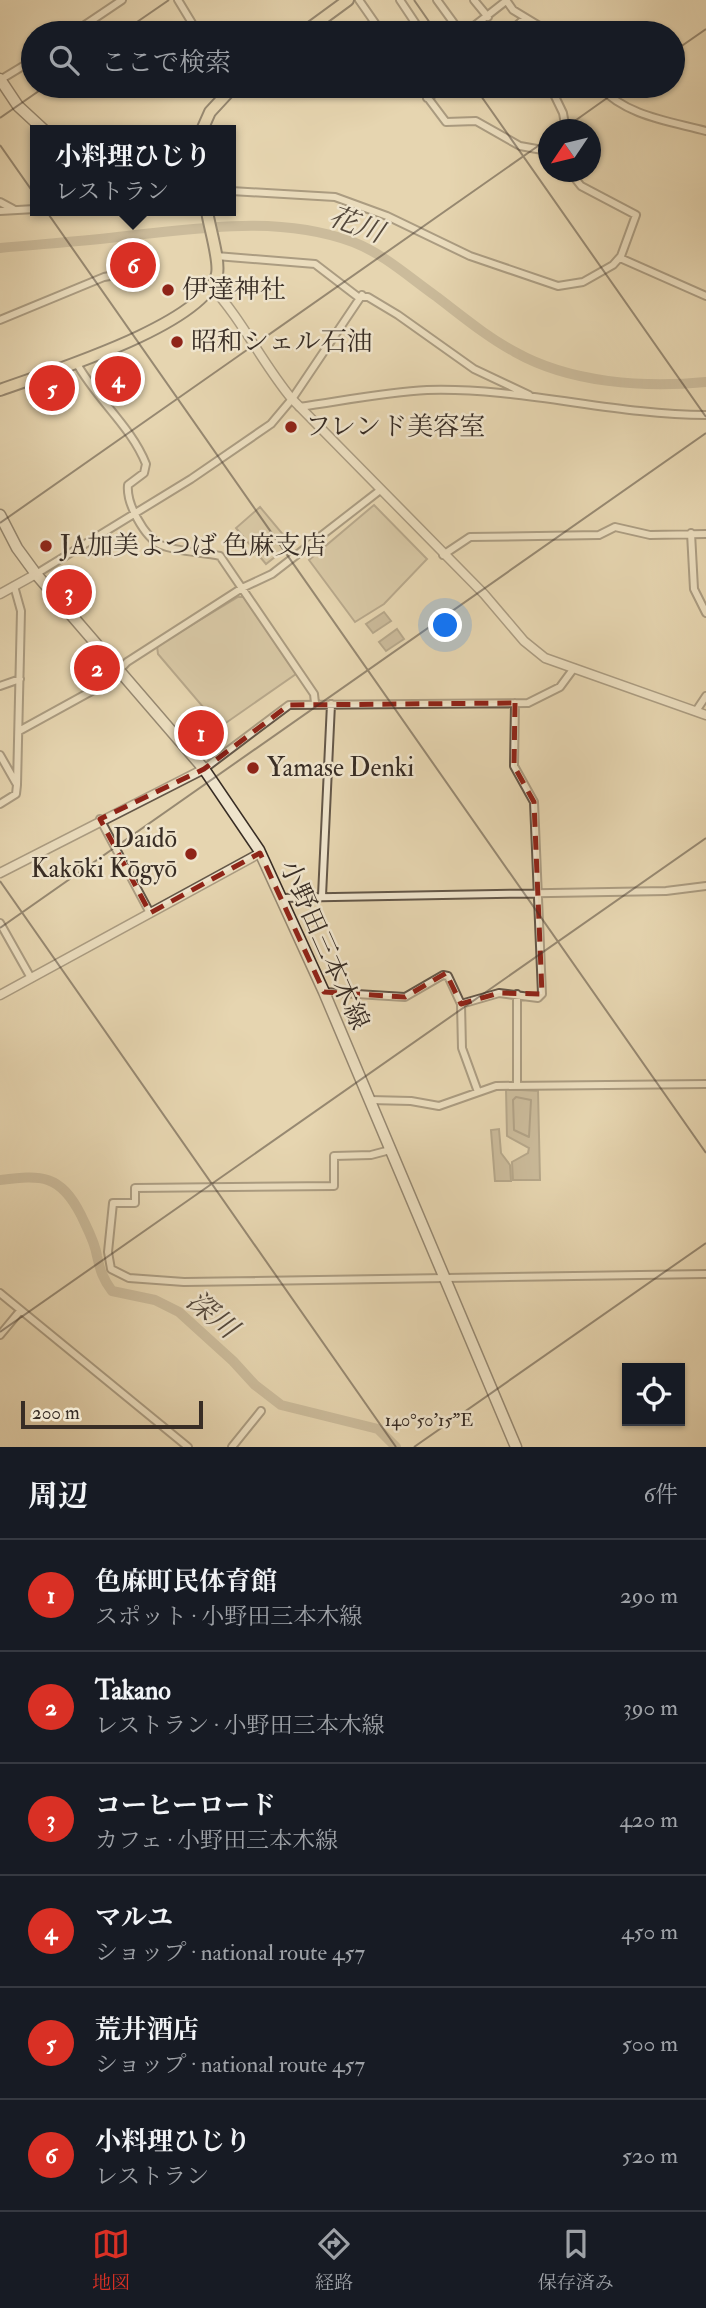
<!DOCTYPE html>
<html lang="ja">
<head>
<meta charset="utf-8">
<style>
	body { margin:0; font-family:"IM FELL Double Pica","Noto Serif JP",serif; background:#20242c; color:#f1f3f6 }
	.controls { position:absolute; right:21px; bottom:21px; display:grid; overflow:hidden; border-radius:0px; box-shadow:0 2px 5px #0004 }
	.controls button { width:63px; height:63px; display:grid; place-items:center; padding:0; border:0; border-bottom:2px solid #363941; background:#171b24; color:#f1f3f6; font:35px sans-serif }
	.compass { position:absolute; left:538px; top:119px; width:63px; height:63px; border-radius:50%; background:#171b24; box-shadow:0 2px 5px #0004; rotate:235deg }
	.scale { position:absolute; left:21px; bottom:18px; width:182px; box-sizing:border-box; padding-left:7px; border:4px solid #382d25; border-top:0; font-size:19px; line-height:24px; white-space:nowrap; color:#382d25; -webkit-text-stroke:5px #efe4cc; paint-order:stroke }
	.you { position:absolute; left:446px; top:626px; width:24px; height:24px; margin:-18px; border:5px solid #fff; border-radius:50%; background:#1a73e8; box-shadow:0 0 0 10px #1a73e833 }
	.badge { display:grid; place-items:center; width:46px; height:46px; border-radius:50%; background:#d93025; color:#fff; font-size:23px; font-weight:700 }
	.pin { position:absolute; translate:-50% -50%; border:4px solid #fff; box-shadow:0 2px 7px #0006 }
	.popup { position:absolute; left:30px; top:125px; width:206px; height:91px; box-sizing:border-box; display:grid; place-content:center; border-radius:0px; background:#171b24; filter:drop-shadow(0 2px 5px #0005); font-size:23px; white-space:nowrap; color:#9ea1a6 }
	.popup b { font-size:26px; color:#f1f3f6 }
	.popup::after { content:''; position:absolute; left:50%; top:100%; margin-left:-14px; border:14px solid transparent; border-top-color:#171b24 }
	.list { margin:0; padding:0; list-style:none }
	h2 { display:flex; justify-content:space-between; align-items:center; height:91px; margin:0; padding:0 28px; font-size:30px }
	h2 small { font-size:23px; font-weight:400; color:#9ea1a6 }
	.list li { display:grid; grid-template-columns:46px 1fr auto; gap:21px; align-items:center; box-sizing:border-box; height:112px; padding:0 28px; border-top:2px solid #363941 }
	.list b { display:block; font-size:26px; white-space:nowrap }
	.list p { margin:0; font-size:23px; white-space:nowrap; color:#9ea1a6 }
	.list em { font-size:23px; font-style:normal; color:#9ea1a6 }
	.icon { flex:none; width:38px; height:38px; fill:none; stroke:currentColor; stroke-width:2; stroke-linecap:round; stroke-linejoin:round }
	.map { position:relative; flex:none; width:706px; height:1447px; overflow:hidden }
	.search { position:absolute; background:#171b24; box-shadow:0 2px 5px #0004; left:21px; right:21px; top:21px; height:77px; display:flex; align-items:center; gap:18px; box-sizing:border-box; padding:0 24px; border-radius:38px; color:#9ea1a6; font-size:26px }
	.sheet { height:763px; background:#171b24 }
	nav { display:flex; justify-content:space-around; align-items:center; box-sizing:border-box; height:98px; border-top:2px solid #363941; background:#171b24; font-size:19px; color:#9ea1a6 }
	nav a { display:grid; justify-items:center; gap:4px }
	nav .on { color:#d93025 }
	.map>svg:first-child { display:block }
	.green { fill:#c8b898; stroke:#80725e; stroke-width:2 }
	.water { fill:#ab9c81; stroke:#7d705c; stroke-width:2 }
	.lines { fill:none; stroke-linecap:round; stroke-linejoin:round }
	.shore { stroke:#726453; stroke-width:2 }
	.river { stroke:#ab9c81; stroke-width:10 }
	.minor-casing { stroke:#645748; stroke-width:10 }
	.tertiary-casing { stroke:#645748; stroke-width:11 }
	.secondary-casing { stroke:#382d25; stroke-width:13 }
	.trunk-casing { stroke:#382d25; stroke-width:14 }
	.minor { stroke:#efe4cc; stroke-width:6 }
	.tertiary { stroke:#efe4cc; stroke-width:8 }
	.secondary { stroke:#efe4cc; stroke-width:10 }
	.trunk { stroke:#e6d5b0; stroke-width:10 }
	.marked { fill:none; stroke:#8f2418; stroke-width:5; stroke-dasharray:14 9; stroke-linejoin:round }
	.ticks { fill:none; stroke:#382d25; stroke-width:2; stroke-opacity:0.45 }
	.poi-dot { fill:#8f2418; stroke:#efe4cc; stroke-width:2.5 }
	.labels { text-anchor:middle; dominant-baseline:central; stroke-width:5; stroke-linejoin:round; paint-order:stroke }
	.poi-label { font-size:26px; fill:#382d25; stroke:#efe4cc; text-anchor:start }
	.street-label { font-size:26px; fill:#382d25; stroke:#efe4cc }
	.water-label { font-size:28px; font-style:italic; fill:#55493c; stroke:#efe4cc }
	.ticks-label { font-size:18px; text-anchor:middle; fill:#382d25; stroke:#efe4cc; stroke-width:5; stroke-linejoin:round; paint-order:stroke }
</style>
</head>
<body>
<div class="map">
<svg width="706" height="1447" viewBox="0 0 706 1447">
	<rect width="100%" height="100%" fill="#e6d5b0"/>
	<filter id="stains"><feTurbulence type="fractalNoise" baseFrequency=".00286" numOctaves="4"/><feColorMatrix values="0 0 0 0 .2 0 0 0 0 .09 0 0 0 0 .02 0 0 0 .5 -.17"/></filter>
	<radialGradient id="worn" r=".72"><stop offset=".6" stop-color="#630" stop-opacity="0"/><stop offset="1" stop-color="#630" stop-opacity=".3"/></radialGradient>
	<path class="green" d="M374,505L427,559L384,604L355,622L309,560Z
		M260,507L291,544L266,564L236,528Z
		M238,597H244L296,674L220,727L158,654L157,646Z"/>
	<path class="water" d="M384,612L391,621L373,633L366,624Z
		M397,629L404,639L386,651L379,642Z
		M506,1089L538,1091L540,1180H513L512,1162L528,1153L529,1148L507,1136Z
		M499,1129L501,1153L510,1165L511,1181H495L491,1130Z"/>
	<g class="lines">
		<path class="shore" d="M516,1097L531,1100L529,1137L514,1130L513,1100Z"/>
		<path class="river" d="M0,248C42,244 85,241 127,236C202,228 279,215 353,242C384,254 410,278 437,297C462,316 487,337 515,352C570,383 644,388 706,382
			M0,1180C42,1175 60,1174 81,1215C87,1228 95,1242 97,1256C100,1270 103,1279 112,1291L155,1300L179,1312L233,1361L255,1385L281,1405L378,1429L396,1447"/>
		<g class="minor-casing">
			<path id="minor" d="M178,0L192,23L190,33
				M359,0L382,33
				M400,0L422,33
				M437,0L461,33
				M474,0L488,17
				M506,0L513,10L551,33
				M73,33L122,0
				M465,33L506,1
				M509,33L525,18
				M0,80L33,60
				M419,86L446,122L476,121L520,146L548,151
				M550,86L563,113L566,130
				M599,86C626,116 669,121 706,131
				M427,98L445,86
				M231,191L335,197L387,216L470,256L558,286L583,282L613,265L621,256L636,215L581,186L570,172
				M0,202L13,209
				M0,211L35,209
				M216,256L315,264L358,297H368L398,315L474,369L529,395
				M620,258L706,296
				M0,320L104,277L127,273
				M76,362C96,399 131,426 146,464L144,473L128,485C126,503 144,537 161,545C178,552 202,552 220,556L314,694L315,703
				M299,407C342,401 385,392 427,390C521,387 613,415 706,415
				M691,533L694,589L706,613
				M443,555L470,537L599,535L615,527L650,535L706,534
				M36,574L191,479L271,424L292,399L362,295
				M0,686L20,679
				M696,711L706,696
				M19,731L108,682L127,662L242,588L272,574L379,491
				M0,755L16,783
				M204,769L289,705L528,703L560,687L574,668
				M0,804L16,794L17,785L21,611L14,586
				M100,819L150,913
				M322,896L331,704
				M280,898L666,891L706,886
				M0,923L31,978
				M324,992L405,997L443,975L448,976L461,1004L462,1048L478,1092
				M517,994V1086
				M461,1004L499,993L538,998L542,994L534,802L514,766L515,703
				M370,1100L411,1101L439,1106L496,1086L706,1084
				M390,1150L371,1155L334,1156V1186L135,1188V1203H113L108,1252L111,1269L129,1278L184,1282L706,1274
				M0,1293L188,1447
				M0,1335L20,1311
				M232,1447L261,1411"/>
		</g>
		<g class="tertiary-casing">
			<path id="tertiary" d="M211,286C243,321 262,363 292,399L484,594L524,641L545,658L706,715
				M0,594L36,574
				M0,873L204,769
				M0,995L260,853"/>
		</g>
		<g class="secondary-casing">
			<path id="secondary" d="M0,79L18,106L44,130
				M0,515L17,548L36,574L204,769L259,850L324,992L516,1447"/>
		</g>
		<g class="trunk-casing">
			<path id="trunk" d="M303,33L348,0
				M202,130L210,112L234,86
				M0,390C46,373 205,325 217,274C220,260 209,226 207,211"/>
		</g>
		<use href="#minor" class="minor"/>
		<use href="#tertiary" class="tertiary"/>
		<use href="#secondary" class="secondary"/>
		<use href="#trunk" class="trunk"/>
	</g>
	<path d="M0 0H706V1447H0ZM515,703L514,766L534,802L542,994L499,993L461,1004L446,973L405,997L324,992L260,853L150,913L100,819L204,769L289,705Z" fill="#e6d5b0" fill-opacity=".55" fill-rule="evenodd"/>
	<path class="marked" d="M515,703L514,766L534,802L542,994L499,993L461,1004L446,973L405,997L324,992L260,853L150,913L100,819L204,769L289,705Z"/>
	<path class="ticks" d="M414,0L437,33M121,33L169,0M673,52L706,29M474,86L706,417M0,118L46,86M562,130L624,86M0,145L706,1153M0,523L548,139M0,881L396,1447M0,928L706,433M0,1332L706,838M414,1447L706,1243"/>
	<g class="poi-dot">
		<circle cx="168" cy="290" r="7"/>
		<circle cx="177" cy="342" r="7"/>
		<circle cx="291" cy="427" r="7"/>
		<circle cx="46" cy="546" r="7"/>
		<circle cx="253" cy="768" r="7"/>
		<circle cx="191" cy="854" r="7"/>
	</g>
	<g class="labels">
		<g class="poi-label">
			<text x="182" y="290">伊達神社</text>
			<text x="191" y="342">昭和シェル石油</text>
			<text x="305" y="427">フレンド美容室</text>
			<text x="60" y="546">JA加美よつば 色麻支店</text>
			<text x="267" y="768">Yamase Denki</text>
			<text x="177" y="839" text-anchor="end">Daidō<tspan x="177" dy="30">Kakōki Kōgyō</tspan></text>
		</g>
		<g class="street-label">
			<text transform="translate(324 945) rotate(66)">小野田三本木線</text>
		</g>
		<g class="water-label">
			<text transform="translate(356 225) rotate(20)">花川</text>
			<text transform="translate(212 1315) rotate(40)">深川</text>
		</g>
	</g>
	<g class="ticks-label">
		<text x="429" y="1426">140°50'15"E</text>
	</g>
	<rect width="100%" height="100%" filter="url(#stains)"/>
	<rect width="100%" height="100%" fill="url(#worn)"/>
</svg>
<div class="controls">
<button><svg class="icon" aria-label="locate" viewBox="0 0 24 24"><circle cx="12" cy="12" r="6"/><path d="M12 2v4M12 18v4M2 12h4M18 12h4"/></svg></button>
</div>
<svg class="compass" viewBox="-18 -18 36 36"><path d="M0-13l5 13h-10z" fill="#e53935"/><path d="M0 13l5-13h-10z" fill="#9ea1a6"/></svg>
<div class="scale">200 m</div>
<div class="you"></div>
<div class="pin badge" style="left:201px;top:733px">1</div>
<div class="pin badge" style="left:97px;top:668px">2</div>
<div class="pin badge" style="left:69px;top:592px">3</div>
<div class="pin badge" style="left:118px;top:379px">4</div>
<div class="pin badge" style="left:52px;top:388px">5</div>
<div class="pin badge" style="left:133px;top:265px">6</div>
<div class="popup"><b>小料理ひじり</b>レストラン</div>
<div class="search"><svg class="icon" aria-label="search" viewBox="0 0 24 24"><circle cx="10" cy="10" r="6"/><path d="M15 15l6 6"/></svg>ここで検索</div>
</div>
<section class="sheet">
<h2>周辺<small>6件</small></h2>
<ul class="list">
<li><span class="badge">1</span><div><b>色麻町民体育館</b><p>スポット · 小野田三本木線</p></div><em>290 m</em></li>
<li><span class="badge">2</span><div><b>Takano</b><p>レストラン · 小野田三本木線</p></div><em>390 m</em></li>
<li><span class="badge">3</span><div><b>コーヒーロード</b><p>カフェ · 小野田三本木線</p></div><em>420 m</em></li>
<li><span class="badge">4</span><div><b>マルユ</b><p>ショップ · national route 457</p></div><em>450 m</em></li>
<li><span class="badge">5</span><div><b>荒井酒店</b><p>ショップ · national route 457</p></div><em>500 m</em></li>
<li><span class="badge">6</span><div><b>小料理ひじり</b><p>レストラン</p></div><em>520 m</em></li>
</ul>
</section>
<nav>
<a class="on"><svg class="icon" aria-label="map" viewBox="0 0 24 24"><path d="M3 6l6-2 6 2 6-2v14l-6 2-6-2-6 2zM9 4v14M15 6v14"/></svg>地図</a>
<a><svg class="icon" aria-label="directions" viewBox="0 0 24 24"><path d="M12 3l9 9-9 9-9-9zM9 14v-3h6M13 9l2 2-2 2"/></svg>経路</a>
<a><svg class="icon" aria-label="saved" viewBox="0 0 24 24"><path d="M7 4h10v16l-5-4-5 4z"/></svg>保存済み</a>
</nav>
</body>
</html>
